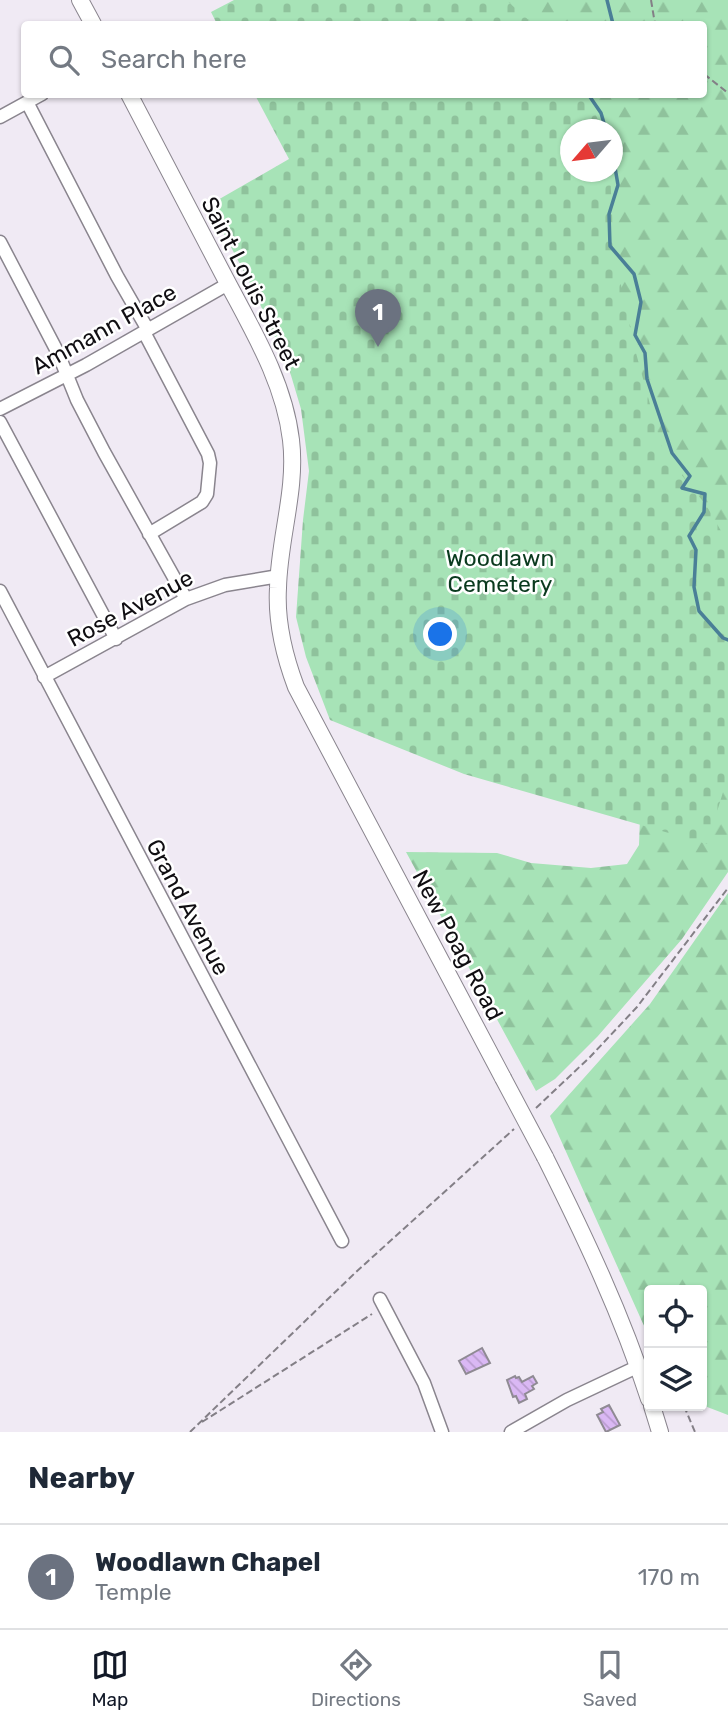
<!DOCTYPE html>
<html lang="en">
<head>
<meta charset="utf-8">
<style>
	body { margin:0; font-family:Rubik,sans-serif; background:#f6f6f7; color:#1f2937 }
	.controls { position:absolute; right:21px; bottom:21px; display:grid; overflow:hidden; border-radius:7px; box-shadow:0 2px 5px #0004 }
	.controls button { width:63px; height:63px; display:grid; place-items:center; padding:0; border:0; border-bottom:2px solid #e0e1e3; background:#fff; color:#1f2937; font:35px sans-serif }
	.compass { position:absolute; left:560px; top:119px; width:63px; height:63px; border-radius:50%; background:#fff; box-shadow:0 2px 5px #0004; rotate:242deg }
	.you { position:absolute; left:441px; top:635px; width:24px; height:24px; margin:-18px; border:5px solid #fff; border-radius:50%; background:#1a73e8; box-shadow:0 0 0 10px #1a73e833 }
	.badge { display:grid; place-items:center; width:46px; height:46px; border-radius:50%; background:#111827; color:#fff; font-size:23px; font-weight:700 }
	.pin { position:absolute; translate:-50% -58px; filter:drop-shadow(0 2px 4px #0008) }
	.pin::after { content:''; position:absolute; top:37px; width:24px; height:21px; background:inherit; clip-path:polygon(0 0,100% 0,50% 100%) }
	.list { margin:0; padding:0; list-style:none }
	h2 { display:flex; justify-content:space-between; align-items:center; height:91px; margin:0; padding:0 28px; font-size:30px }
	h2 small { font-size:23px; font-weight:400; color:#747a83 }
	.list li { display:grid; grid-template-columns:46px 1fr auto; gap:21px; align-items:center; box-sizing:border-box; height:105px; padding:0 28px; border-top:2px solid #e0e1e3 }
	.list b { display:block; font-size:26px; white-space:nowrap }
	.list p { margin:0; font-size:23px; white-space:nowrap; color:#747a83 }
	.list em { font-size:23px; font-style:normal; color:#747a83 }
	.icon { flex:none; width:38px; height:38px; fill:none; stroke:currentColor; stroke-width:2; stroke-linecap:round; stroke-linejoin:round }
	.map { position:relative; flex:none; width:728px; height:1432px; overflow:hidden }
	.search { position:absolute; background:#fff; box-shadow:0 2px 5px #0004; left:21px; right:21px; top:21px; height:77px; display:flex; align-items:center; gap:18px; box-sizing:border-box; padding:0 24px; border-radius:7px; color:#747a83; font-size:26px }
	.sheet { height:196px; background:#fff }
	nav { display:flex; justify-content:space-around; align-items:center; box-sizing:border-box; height:98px; border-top:2px solid #e0e1e3; background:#fff; font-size:19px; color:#747a83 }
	nav a { display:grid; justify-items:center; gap:4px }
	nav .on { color:#111827 }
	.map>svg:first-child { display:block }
	.forest { fill:url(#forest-firs); fill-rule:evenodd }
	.cemetery { fill:url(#cemetery-stones) }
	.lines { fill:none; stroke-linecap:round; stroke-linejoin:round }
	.stream { stroke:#4a7f97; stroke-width:3.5 }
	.building { fill:url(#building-back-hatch); stroke:#8f8a93; stroke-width:2 }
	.minor-casing { stroke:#8a858e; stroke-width:15 }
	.major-casing { stroke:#8a858e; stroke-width:18 }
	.path { stroke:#837f86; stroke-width:2; stroke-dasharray:7 3.5; stroke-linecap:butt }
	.minor { stroke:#fff; stroke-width:12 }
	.major { stroke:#fff; stroke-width:16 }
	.major-bridge-casing { stroke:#8a858e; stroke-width:18; stroke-linecap:butt }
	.major-bridge { stroke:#fff; stroke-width:16 }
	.labels { text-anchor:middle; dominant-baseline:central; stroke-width:5; stroke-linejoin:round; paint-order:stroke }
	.street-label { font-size:23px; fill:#100e12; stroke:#fff }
	.park-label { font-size:23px; fill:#0a3a1e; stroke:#fff }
</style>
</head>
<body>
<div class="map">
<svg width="728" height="1432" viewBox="0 0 728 1432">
	<defs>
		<pattern id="forest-firs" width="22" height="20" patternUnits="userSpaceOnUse" patternTransform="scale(1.75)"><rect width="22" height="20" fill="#a7e3b7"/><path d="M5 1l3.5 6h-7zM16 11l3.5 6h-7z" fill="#8fc29c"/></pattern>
		<pattern id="cemetery-stones" width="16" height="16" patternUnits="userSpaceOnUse" patternTransform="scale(1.75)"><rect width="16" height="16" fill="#a7e3b7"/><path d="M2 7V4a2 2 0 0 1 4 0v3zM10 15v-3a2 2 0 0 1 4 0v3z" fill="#8fc29c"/></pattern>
		<pattern id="building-back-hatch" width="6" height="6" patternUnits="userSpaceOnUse" patternTransform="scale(1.75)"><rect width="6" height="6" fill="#dab8f4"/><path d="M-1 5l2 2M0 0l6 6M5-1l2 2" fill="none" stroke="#ba9dd0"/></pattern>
	</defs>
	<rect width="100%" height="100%" fill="#f0eaf4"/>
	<path class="forest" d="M410,0H728V872L682,939L598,1036L555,1079L536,1091L406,852L497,853L531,863L591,868L627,864L639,845L640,817L548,95L704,94V24H423ZM570,130H612V172H570Z
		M728,893V1415L702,1405V1290H649V1337L550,1116L650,1004Z"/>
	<path class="cemetery" d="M234,0H506L533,24H217L211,12Z
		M255,95H587L602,129L570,130V172H610L614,252L633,342L663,452L706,505L728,543V776L707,844L464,774L330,720L306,657L296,617L303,520L309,471L301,409L290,372L278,344L255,293L209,205L289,159Z"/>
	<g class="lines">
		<path class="stream" d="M607,0L613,24
			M588,94L601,113L606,130
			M612,150L618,185L609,214L610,246L634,274L641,302L635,335L645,353L647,379L672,453L690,476L682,488L705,494L704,512L689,536L696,550L694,587L699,611L723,638L728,640"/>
	</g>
	<path class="building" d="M482,1348L490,1363L466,1374L459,1361Z
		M515,1376L516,1378L519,1377L522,1382L533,1376L537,1383L532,1386L534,1389L525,1394L527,1399L519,1403L516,1396L513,1397L507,1380Z
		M609,1405L620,1425L606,1432L597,1415L603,1412L601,1409Z"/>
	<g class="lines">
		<g class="minor-casing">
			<path id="minor" d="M27,102L117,276L148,330
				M0,117L42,94
				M0,242L58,353L77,400L104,452L186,599
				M144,332L208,454L210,463L207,494L202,502L149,534
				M0,409L86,365L228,284
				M0,422L116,639
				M0,591L342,1241
				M44,677L186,599L225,585L279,576
				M380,1299L424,1383L442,1432
				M511,1432L567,1400L639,1366"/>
		</g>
		<g class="major-casing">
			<path id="major" d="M80,0L93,24
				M129,94C160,154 192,214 223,274C250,326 284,380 291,440C297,490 279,538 278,588C276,622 284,655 296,687L503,1078
				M545,1157C584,1235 622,1315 649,1399
				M652,1406L660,1432"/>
		</g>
		<path class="path" d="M651,0L655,24
			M704,74L728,93
			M536,1108L590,1057L637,1007L728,888
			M684,1406L695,1432
			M202,1422L372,1314
			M190,1432L356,1272L514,1129"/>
		<use href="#minor" class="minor"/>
		<use href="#major" class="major"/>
		<g class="major-bridge-casing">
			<path id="major-bridge" d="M503,1078L545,1157"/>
		</g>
		<use href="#major-bridge" class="major-bridge"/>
	</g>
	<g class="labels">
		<g class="street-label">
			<text transform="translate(251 283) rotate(63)">Saint Louis Street</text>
			<text transform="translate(104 329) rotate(-29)">Ammann Place</text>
			<text transform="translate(130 608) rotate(-28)">Rose Avenue</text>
			<text transform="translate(188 907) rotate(62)">Grand Avenue</text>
			<text transform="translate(458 945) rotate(62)">New Poag Road</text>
		</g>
		<g class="park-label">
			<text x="500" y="558">Woodlawn<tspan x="500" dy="26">Cemetery</tspan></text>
		</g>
	</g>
</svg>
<div class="controls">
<button><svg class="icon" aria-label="locate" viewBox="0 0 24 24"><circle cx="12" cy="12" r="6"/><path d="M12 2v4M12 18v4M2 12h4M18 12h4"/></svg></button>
<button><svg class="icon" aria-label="layers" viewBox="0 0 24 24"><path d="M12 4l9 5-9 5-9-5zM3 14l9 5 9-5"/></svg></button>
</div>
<svg class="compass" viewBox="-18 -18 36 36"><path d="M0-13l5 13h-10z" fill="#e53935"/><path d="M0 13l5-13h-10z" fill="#747a83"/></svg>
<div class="you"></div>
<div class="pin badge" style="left:378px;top:347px;background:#6b7280">1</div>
<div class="search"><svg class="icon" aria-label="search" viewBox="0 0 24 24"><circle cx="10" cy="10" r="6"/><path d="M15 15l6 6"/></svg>Search here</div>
</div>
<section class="sheet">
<h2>Nearby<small></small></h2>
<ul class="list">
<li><span class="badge" style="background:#6b7280">1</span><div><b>Woodlawn Chapel</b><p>Temple</p></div><em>170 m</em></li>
</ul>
</section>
<nav>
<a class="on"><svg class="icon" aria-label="map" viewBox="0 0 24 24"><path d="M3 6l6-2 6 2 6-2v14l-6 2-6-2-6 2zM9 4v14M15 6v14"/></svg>Map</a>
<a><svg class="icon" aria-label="directions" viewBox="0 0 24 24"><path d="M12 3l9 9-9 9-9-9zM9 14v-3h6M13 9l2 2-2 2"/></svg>Directions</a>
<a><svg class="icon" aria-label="saved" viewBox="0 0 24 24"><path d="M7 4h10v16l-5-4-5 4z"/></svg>Saved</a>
</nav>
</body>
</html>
